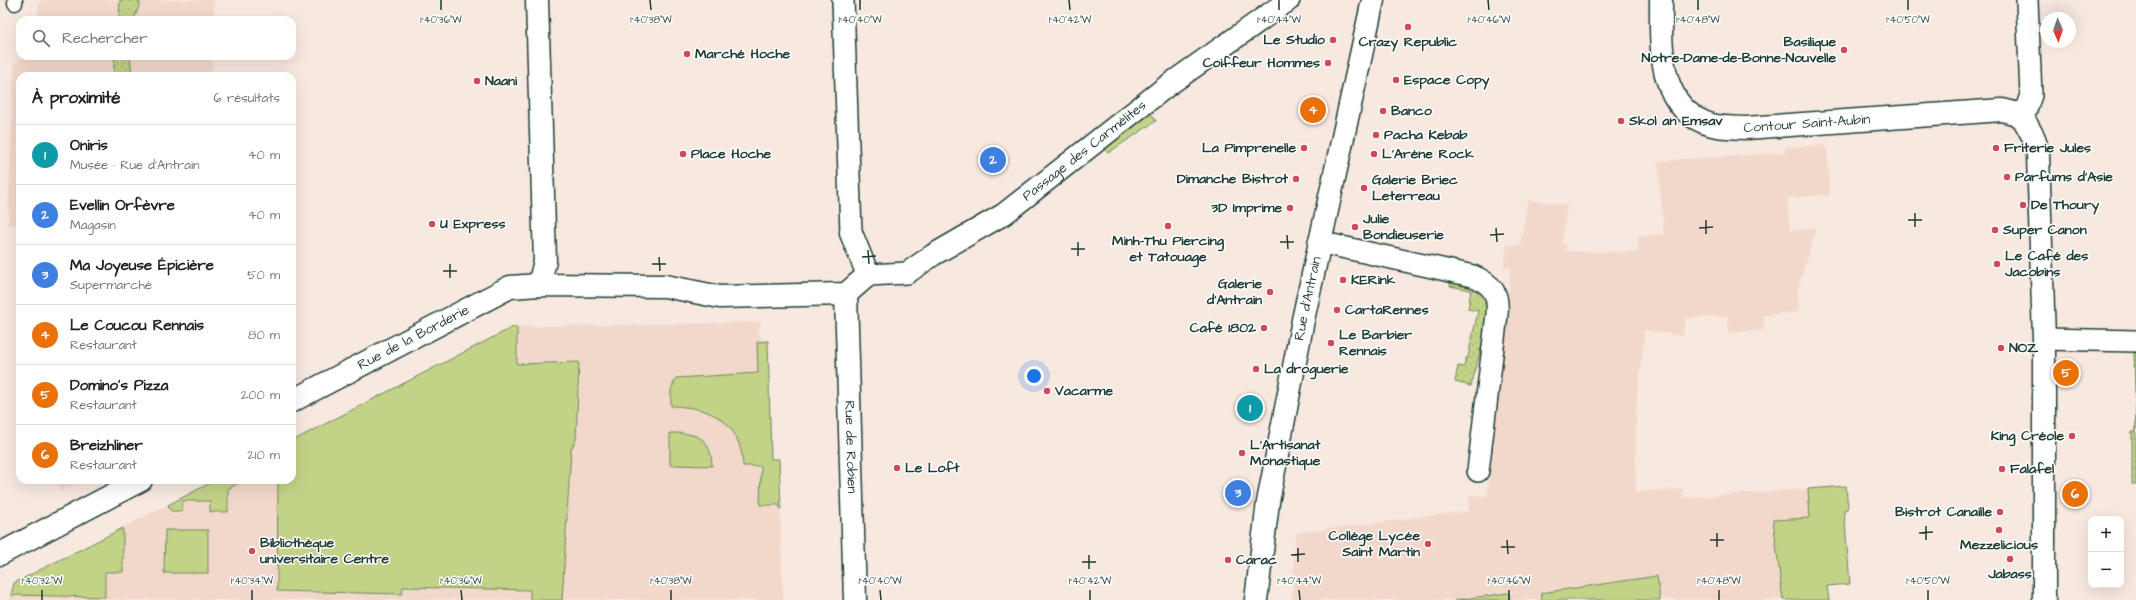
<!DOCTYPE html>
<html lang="fr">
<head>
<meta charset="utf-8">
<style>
	body { margin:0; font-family:"Architects Daughter",sans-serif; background:#f6f6f6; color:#202124 }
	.controls { position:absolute; right:12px; bottom:12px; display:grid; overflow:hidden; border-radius:8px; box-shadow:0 4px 16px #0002 }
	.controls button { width:36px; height:36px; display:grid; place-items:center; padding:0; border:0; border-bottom:1px solid #e0e0e0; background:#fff; color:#202124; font:20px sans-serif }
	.compass { position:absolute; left:2040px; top:12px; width:36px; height:36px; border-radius:50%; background:#fff; box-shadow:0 4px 16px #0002; rotate:178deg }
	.you { position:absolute; left:1034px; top:376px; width:14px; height:14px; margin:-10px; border:3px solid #fff; border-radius:50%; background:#1a73e8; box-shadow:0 0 0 6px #1a73e833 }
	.badge { display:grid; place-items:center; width:26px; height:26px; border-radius:50%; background:#d1495b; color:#fff; font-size:13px; font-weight:700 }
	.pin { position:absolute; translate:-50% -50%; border:2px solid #fff; box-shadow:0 1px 4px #0006 }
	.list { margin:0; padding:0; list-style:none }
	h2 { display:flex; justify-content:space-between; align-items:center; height:52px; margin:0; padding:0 16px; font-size:17px }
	h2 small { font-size:13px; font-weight:400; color:#757577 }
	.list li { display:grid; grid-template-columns:26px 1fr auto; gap:12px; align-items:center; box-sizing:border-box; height:60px; padding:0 16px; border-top:1px solid #e0e0e0 }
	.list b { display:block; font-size:15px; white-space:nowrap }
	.list p { margin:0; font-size:13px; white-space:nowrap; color:#757577 }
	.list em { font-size:13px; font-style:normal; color:#757577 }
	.icon { flex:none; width:22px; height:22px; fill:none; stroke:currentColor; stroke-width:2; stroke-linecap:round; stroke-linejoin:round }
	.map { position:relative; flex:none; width:2136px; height:600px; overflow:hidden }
	.search { position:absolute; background:#fff; box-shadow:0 4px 16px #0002; left:16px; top:16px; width:280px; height:44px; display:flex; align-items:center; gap:10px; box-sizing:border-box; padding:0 14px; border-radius:12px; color:#757577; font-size:15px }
	.panel { position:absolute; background:#fff; box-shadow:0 4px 16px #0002; left:16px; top:72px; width:280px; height:412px; border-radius:12px }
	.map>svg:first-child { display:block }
	.built { fill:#f2d8ca }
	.green { fill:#c2d388; stroke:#70885e }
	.garden { fill:url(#garden-dots); stroke:#70885e }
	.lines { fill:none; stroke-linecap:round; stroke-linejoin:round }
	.service-casing { stroke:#1f3d34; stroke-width:17 }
	.pedestrian-casing { stroke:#1f3d34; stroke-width:24 }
	.minor-casing { stroke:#1f3d34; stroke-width:25 }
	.service { stroke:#fff; stroke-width:14 }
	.pedestrian { stroke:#fff; stroke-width:21 }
	.minor { stroke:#fff; stroke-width:22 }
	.ticks { fill:none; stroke:#1f3d34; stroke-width:1.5 }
	.poi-dot { fill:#d1495b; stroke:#fff; stroke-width:1.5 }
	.labels { text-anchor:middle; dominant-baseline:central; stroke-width:3; stroke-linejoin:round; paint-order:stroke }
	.poi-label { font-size:14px; font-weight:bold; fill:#1f3d34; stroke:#fff; text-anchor:start }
	.street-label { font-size:14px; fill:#1f3d34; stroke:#fff }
	.ticks-label { font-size:10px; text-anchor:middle; fill:#1f3d34; stroke:#fff; stroke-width:3; stroke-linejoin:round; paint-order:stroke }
</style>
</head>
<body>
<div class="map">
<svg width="2136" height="600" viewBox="0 0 2136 600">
	<defs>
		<pattern id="garden-dots" width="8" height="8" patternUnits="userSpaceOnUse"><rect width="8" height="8" fill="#c2d388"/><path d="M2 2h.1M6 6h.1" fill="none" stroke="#a6b676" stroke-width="1.8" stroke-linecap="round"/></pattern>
	</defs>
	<rect width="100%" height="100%" fill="#f7e8e0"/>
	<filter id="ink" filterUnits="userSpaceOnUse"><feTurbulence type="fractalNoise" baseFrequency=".025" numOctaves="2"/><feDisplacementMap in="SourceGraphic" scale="8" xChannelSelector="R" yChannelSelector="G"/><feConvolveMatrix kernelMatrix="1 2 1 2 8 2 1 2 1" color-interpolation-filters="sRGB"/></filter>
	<g filter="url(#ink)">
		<path class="built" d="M40,0H214L213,20H37Z
			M25,56H213L212,76H20V225H8L14,64Z
			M1824,145L1827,150L1830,195L1787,198L1790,230L1817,228L1798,288L1799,312L1763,315L1765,330L1729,333L1728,316L1685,318L1683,336L1645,330L1636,408V492L1682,489L1683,498L1846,486L1848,509L1844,510L1850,584L1827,586L1829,600H1292L1296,533L1469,511V495L1487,496L1511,268L1504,267L1507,245L1520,246L1528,200L1567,205L1562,243L1566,244L1565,251L1639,252L1638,236L1664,234L1658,161L1749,155L1785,152V147Z
			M761,322L758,334L763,340L768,341L771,459H779L783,600H10L14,583L216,480H292V441L513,327Z
			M55,480H83L61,491Z"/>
		<path class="green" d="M1151,113L1156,121L1108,153L1104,147Z
			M513,327H517V364L579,362L576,440L571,449L562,600H530V590L403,587L402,594L277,591L278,480H292V441Z
			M768,341L771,459H779L781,509L779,505H760L761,466H743C741,421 711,407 671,406V390L676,378L758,373L757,342Z
			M670,433C696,433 711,436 712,466L670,465Z
			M216,480H244L228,489V512H210V501H182V511H171L168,505Z
			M1846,486L1848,509L1844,510L1850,584L1827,586L1829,600H1783L1773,520L1810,518L1808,489Z
			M123,528V572H105V597L11,595L14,583Z
			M165,530H208V573H164Z
			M1657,576L1660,600H1542L1541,593Z
			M1509,593L1510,600H1455Z"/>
		<path class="garden" d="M120,0H141L134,20H119Z
			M115,56H130L132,76H113Z
			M1451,279L1470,283L1485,295L1490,315L1471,386L1455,382L1458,366L1464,367L1466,358L1468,357L1478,311L1468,309L1471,290L1450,286Z
			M2134,352H2136V484H2132V432H2136Z"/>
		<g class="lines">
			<g class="service-casing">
				<path id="service" d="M15,3V0"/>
			</g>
			<g class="pedestrian-casing">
				<g id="pedestrian">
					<path d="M843,0L851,233"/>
					<path d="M2023,118L2031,95L2027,0"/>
					<path d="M1319,242L1473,276C1492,284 1499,293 1497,314L1478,471"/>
					<path id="s1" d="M868,275L907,273L933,255L1004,214L1167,86L1289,0"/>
					<path d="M2044,339L2136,341"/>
				</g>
			</g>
			<g class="minor-casing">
				<g id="minor">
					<path d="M537,0L545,261L539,285"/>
					<path id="s2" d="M1661,0C1661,46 1657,110 1712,125C1723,128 1735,127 1746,128L2002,110L2014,113L2023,118L2034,138L2038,154L2044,339V600"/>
					<path id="s3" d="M846,294L855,600"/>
					<path id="s4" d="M292,401L510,287L539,285L665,286L720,297L846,294L868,275L851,233"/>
					<path d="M0,554L141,480"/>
					<path id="s5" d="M1256,600L1268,502L1303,320L1373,0"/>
				</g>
			</g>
			<use href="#service" class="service"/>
			<use href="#pedestrian" class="pedestrian"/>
			<use href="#minor" class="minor"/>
		</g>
	</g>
	<path class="ticks" d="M441,0V10M650,0L651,10M860,0V10M1069,0L1070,10M1279,0V10M1488,0L1489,10M1698,0V10M1908,0V10M1915,213V227M1706,220V234M1908,220H1922M1496,228L1497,242M1699,228L1713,227M1287,235L1288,249M1490,235L1504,234M1078,242V256M1280,242H1294M1071,249H1085M868,250L869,264M659,257L660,271M862,257L876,256M450,264V278M652,264H666M443,271H457M1926,526V540M1717,533V547M1919,533L1933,532M1507,540L1508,554M1710,540H1724M1501,547H1515M1298,548V562M1089,555V569M1291,555L1305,554M1082,562H1096M42,590V600M252,590V600M461,590L462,600M671,590V600M880,590L881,600M1090,590V600M1299,590L1300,600M1509,590V600M1719,590V600M1928,590V600"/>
	<g class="poi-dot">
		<circle cx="1408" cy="27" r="4"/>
		<circle cx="1333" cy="40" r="4"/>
		<circle cx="1844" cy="50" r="4"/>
		<circle cx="687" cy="54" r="4"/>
		<circle cx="1328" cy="63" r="4"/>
		<circle cx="1396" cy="80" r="4"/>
		<circle cx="477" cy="81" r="4"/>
		<circle cx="1383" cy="111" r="4"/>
		<circle cx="1621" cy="121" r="4"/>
		<circle cx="1376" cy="135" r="4"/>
		<circle cx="1304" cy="148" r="4"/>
		<circle cx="1996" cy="148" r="4"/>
		<circle cx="683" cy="154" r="4"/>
		<circle cx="1374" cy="154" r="4"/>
		<circle cx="2007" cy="177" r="4"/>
		<circle cx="1296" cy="179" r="4"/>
		<circle cx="1364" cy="188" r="4"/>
		<circle cx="2023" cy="205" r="4"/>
		<circle cx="1290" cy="208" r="4"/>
		<circle cx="432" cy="224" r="4"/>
		<circle cx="1168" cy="226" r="4"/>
		<circle cx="1355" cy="227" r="4"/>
		<circle cx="1995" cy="230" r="4"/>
		<circle cx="1997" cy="264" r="4"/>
		<circle cx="1343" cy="280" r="4"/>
		<circle cx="1270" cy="292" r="4"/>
		<circle cx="1337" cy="310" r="4"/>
		<circle cx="1264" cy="328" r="4"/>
		<circle cx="1331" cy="343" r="4"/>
		<circle cx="2001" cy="348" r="4"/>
		<circle cx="1256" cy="369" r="4"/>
		<circle cx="1047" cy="391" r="4"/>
		<circle cx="2072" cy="436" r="4"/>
		<circle cx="1242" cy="453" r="4"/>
		<circle cx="897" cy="468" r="4"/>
		<circle cx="2002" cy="469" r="4"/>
		<circle cx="2000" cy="512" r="4"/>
		<circle cx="1999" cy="530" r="4"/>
		<circle cx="1428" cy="544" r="4"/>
		<circle cx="252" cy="551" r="4"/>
		<circle cx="2010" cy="559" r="4"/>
		<circle cx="1228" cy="560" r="4"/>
	</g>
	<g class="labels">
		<g class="poi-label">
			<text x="1325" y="40" text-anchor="end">Le Studio</text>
			<text x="1408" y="42" text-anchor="middle">Crazy Republic</text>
			<text x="1836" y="42" text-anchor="end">Basilique<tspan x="1836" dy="16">Notre-Dame-de-Bonne-Nouvelle</tspan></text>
			<text x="695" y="54">Marché Hoche</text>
			<text x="1320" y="63" text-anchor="end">Coiffeur Hommes</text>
			<text x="1404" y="80">Espace Copy</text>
			<text x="485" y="81">Naani</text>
			<text x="1391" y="111">Banco</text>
			<text x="1629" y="121">Skol an Emsav</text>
			<text x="1384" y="135">Pacha Kebab</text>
			<text x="1296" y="148" text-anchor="end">La Pimprenelle</text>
			<text x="2004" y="148">Friterie Jules</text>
			<text x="691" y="154">Place Hoche</text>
			<text x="1382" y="154">L’Arène Rock</text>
			<text x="2015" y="177">Parfums d'Asie</text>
			<text x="1288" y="179" text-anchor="end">Dimanche Bistrot</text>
			<text x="1372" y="180">Galerie Briec<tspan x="1372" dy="16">Leterreau</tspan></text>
			<text x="2031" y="205">De Thoury</text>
			<text x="1282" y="208" text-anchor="end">3D Imprime</text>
			<text x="1363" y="219">Julie<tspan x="1363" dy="16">Bondieuserie</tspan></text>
			<text x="440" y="224">U Express</text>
			<text x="2003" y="230">Super Canon</text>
			<text x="1168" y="241" text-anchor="middle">Minh-Thu Piercing<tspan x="1168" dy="16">et Tatouage</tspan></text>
			<text x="2005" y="256">Le Café des<tspan x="2005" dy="16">Jacobins</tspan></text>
			<text x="1351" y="280">KERink</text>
			<text x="1262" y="284" text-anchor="end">Galerie<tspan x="1262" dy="16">d'Antrain</tspan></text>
			<text x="1345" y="310">CartaRennes</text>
			<text x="1256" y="328" text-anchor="end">Café 1802</text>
			<text x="1339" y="335">Le Barbier<tspan x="1339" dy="16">Rennais</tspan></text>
			<text x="2009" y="348">NOZ</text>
			<text x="1264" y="369">La droguerie</text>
			<text x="1055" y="391">Vacarme</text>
			<text x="2064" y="436" text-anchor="end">King Créole</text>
			<text x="1250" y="445">L'Artisanat<tspan x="1250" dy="16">Monastique</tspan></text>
			<text x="905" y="468">Le Loft</text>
			<text x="2010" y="469">Falafel</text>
			<text x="1992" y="512" text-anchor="end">Bistrot Canaille</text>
			<text x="1420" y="536" text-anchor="end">Collège Lycée<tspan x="1420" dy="16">Saint Martin</tspan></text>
			<text x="260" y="543">Bibliothèque<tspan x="260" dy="16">universitaire Centre</tspan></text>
			<text x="1999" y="545" text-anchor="middle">Mezzelicious</text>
			<text x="1236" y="560">Carac</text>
			<text x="2010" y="574" text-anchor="middle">Jabass</text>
		</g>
		<g class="street-label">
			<text stroke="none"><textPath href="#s2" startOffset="242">Contour Saint-Aubin</textPath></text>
			<text stroke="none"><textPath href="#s1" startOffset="255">Passage des Carmélites</textPath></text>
			<text stroke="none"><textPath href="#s5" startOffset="306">Rue d'Antrain</textPath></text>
			<text stroke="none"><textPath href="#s4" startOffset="137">Rue de la Borderie</textPath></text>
			<text stroke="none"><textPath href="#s3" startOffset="153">Rue de Robien</textPath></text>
		</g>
	</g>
	<g class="ticks-label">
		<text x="441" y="23">1°40'36"W</text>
		<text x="651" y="23">1°40'38"W</text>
		<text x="860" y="23">1°40'40"W</text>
		<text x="1070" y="23">1°40'42"W</text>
		<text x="1279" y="23">1°40'44"W</text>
		<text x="1489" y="23">1°40'46"W</text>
		<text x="1698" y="23">1°40'48"W</text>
		<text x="1908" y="23">1°40'50"W</text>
		<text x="42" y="584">1°40'32"W</text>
		<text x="252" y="584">1°40'34"W</text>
		<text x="461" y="584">1°40'36"W</text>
		<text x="671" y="584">1°40'38"W</text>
		<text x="880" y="584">1°40'40"W</text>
		<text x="1090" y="584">1°40'42"W</text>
		<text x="1299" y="584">1°40'44"W</text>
		<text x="1509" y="584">1°40'46"W</text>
		<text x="1719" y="584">1°40'48"W</text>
		<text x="1928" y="584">1°40'50"W</text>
	</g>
</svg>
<div class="controls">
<button>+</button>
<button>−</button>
</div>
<svg class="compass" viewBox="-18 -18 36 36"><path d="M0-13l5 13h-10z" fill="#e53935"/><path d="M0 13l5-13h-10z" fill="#757577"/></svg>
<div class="you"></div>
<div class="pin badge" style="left:1250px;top:408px;background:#0f9aa8">1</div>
<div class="pin badge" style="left:993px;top:160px;background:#3f7fe0">2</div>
<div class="pin badge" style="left:1238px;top:493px;background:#3f7fe0">3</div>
<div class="pin badge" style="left:1313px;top:110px;background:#e8710a">4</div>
<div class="pin badge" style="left:2066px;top:373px;background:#e8710a">5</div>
<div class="pin badge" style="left:2075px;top:494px;background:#e8710a">6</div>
<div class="search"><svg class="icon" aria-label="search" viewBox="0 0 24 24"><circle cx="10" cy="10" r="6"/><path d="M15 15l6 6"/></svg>Rechercher</div>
<section class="panel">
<h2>À proximité<small>6 résultats</small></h2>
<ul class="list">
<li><span class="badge" style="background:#0f9aa8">1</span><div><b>Oniris</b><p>Musée · Rue d'Antrain</p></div><em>40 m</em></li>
<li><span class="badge" style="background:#3f7fe0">2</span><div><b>Evellin Orfèvre</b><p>Magasin</p></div><em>40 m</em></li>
<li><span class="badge" style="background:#3f7fe0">3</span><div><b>Ma Joyeuse Épicière</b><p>Supermarché</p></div><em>50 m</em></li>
<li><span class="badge" style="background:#e8710a">4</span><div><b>Le Coucou Rennais</b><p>Restaurant</p></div><em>80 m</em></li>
<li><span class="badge" style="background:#e8710a">5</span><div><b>Domino's Pizza</b><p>Restaurant</p></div><em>200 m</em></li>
<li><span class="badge" style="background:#e8710a">6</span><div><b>Breizhliner</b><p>Restaurant</p></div><em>210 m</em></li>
</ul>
</section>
</div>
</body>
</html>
